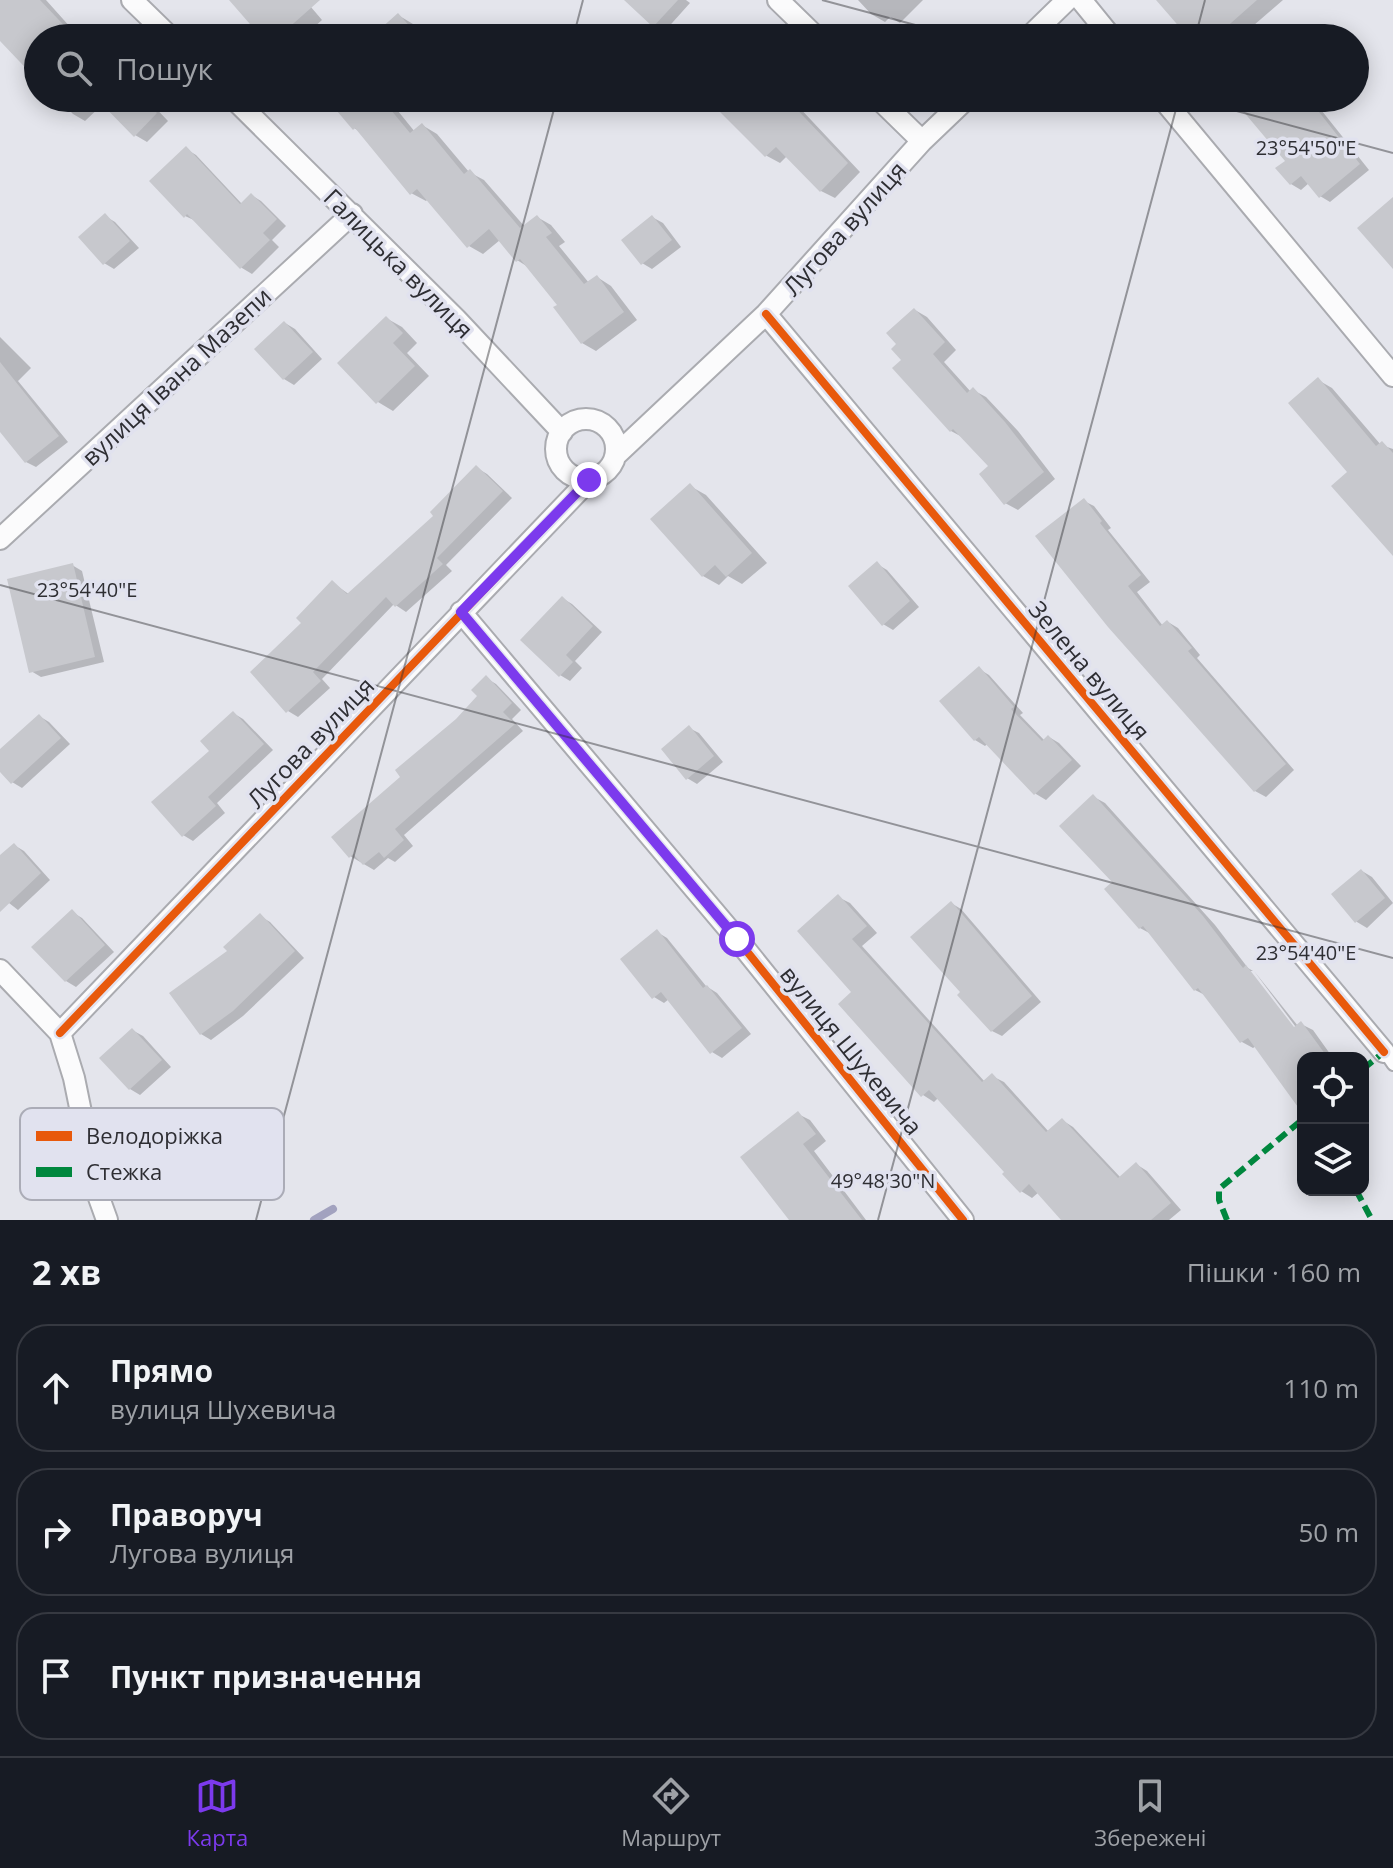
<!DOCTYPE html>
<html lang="uk">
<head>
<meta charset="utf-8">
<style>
	body { margin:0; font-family:"Open Sans",sans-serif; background:#242831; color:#f1f3f6 }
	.controls { position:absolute; right:24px; bottom:24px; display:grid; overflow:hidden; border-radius:16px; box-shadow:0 4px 20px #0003 }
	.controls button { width:72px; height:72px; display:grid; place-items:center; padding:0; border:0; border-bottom:2px solid #363941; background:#171b24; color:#f1f3f6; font:40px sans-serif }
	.stop { position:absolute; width:24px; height:24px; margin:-18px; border:6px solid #7c3aed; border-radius:50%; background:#fff }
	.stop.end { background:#7c3aed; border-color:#fff; box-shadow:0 2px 8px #0008 }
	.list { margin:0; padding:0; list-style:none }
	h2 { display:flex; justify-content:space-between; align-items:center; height:104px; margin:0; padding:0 32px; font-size:34px }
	h2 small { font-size:26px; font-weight:400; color:#9ea1a6 }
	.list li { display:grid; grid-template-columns:52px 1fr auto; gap:24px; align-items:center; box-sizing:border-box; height:128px; margin:0 16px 16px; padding:0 16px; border:2px solid #363941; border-radius:32px }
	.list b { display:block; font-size:30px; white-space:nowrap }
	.list p { margin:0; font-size:26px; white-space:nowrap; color:#9ea1a6 }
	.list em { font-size:26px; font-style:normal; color:#9ea1a6 }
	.icon { flex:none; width:44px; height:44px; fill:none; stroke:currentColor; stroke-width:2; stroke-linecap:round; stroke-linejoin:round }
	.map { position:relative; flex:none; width:1393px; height:1220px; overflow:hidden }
	.search { position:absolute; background:#171b24; box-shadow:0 4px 20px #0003; left:24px; right:24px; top:24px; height:88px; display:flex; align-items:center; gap:20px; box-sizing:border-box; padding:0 28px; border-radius:44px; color:#9ea1a6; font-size:30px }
	.sheet { height:536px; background:#171b24 }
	nav { display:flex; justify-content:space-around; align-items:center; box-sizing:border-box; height:112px; border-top:2px solid #363941; background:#171b24; font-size:22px; color:#9ea1a6 }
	nav a { display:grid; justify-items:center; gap:4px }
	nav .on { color:#7c3aed }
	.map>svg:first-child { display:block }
	.shadow { fill:#0003 }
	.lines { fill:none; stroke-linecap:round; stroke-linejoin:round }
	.stream { stroke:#a2a2bf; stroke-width:8 }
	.building { fill:#c7c8cd }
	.lane-casing { stroke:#aaabb0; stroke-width:14 }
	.street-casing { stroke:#aaabb0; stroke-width:24 }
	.lane { stroke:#fbfbfc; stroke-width:10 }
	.street { stroke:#fbfbfc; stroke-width:20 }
	.quiet { stroke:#00873e; stroke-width:6; stroke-dasharray:12 6; stroke-linecap:butt }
	.cycleway-casing { stroke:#e1e2ef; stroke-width:13 }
	.cycleway { stroke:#e8590c; stroke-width:8 }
	.route { stroke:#7c3aed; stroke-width:10 }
	.ticks { fill:none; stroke:#2e2e33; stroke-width:2; stroke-opacity:0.45 }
	.labels { text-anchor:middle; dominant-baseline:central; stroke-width:7; stroke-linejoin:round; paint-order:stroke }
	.street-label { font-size:24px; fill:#2e2e33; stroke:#e1e2ef }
	.key { fill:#e1e2ef; stroke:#abacb7; stroke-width:2 }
	.key-label { font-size:22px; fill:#2e2e33 }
	.ticks-label { font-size:20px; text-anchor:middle; fill:#2e2e33; stroke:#e1e2ef; stroke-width:7; stroke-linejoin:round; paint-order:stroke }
</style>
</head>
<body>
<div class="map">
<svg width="1393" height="1220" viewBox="0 0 1393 1220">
	<rect width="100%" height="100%" fill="#e4e5ec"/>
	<path class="shadow" d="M0,0H46L80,38H38V79L0,39Z
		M234,0H305L322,20L302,38H265Z
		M627,0H686L690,3L664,32L654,26Z
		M858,0H923L900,23L890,17L885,22L871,14Z
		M1171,0H1283L1239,38H1192Z
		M398,15L413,24L425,38H373Z
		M712,31L724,38H705Z
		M57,98H146L168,121L147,142L135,135L104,103L85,121L73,114Z
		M328,98H412L398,111L415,132L422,125L437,134L469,172L484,180L525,227L537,217L551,225L565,242L559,246L589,283L597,277L611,286L637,320L596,351L582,343L560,305L528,267L517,260L500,240L483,254L469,246L428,199L426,201L411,193L361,132L354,128Z
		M727,98H802L796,104L860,172L835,198L821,191L787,156L780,163L767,156L723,112L731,103Z
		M1235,98H1316L1320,104L1318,106L1369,170L1330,202L1320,196L1309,183L1301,190L1291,184L1288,161Z
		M186,149L196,155L242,204L251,195L261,201L286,226L272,240L279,247L252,274L242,268L196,221L185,216Z
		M105,216L115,222L139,248L114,269L104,263Z
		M652,217L663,223L681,247L652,269L642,263Z
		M915,310L927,317L956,350L944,362L971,392L973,390L986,397L1018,431L1055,479L1018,510L1005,503L991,466L964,438L951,431L903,360Z
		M386,318L402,327L417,343L407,353L429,376L393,411L378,402Z
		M285,323L295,329L322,359L294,385L284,379Z
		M0,337L31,368L18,381L68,442L36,467L26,462L0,428Z
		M1318,380L1332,388L1381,445L1393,449V555L1349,472Z
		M477,468L487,474L512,498L446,565L452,571L406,612L394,604L322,679L330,688L298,717L288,711L304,623L333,583L350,595L436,516Z
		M690,486L706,495L767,563L742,584L728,576L719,585L703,576L653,519Z
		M1084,501L1094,506L1111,528L1108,530L1150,582L1137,592L1163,626L1168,622L1178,628L1200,655L1197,658L1294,770L1266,797L1255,791L1109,626Z
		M877,564L887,570L919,607L893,630L883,624Z
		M72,565L82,571L104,662L41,677L31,671Z
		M562,598L572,604L602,632L575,661L582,668L570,681L560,675Z
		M979,669L989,675L1023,713L1020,715L1045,741L1049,737L1059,743L1081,766L1046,800L1036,794L988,743L985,746L975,740Z
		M486,678L496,684L521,710L512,719L523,731L404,835L413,846L395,862L388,858L374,870L350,856L403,777L480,696Z
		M233,713L243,719L273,750L217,803L225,813L193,841L183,835Z
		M39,716L49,722L70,744L22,788L12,782L0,769V752Z
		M689,728L699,733L723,762L697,784L687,778Z
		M1094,797L1105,803L1215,925L1248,968L1253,971H1248L1298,1036L1301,1034L1254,971L1298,1026L1301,1024L1313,1030L1333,1058H1303V1107L1256,1046L1253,1048L1242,1042L1207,996L1195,990L1153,935L1140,928L1115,882Z
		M14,845L24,851L50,880L18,910L0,896V858Z
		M1362,871L1372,877L1393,903L1367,928L1357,922L1334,895Z
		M838,897L850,903L877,933L862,946L985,1082L992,1076L1004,1082L1049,1132L1062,1120L1073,1127L1121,1178L1136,1164L1147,1171L1181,1210L1169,1220H1064L1039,1192L1032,1198L1021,1191L1007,1172L939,1097L934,1102L923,1095L854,992Z
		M951,903L961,909L1041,1002L1002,1036L992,1031L963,992Z
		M72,912L82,918L114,952L76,987L66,981Z
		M260,916L270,922L304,958L243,1016L211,1040L201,1034L230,951Z
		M657,932L667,938L706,986L717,993L751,1034L722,1058L712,1052L669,999L664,1003L654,997Z
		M132,1030L143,1036L171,1067L140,1095L130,1089Z
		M798,1114L810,1120L826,1141L814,1151L866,1220H794Z"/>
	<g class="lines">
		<path class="stream" d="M314,1220L333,1209"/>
	</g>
	<path class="building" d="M0,0H40L76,38H38V81L0,41Z
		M229,0H320L277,38H262Z
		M624,0H678L653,27Z
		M1156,0H1257L1214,38H1189Z
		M398,13L420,38H370Z
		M96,98H142L157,113L134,137Z
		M326,98H381L410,133L422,123L464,174L470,169L520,228L537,215L552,233L546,237L584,284L597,275L624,312L581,344L553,307L557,305L520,259L516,262L489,229L467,248L417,189L410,195L355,128L353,130Z
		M734,98H786L848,163L820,192L776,147L765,157L720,112Z
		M1232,98H1308L1360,164L1319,198L1301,176L1290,185L1275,168L1285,161Z
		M186,146L240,204L251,193L277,219L263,233L270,240L240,269L187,214L184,218L149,181Z
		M1393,197V269L1357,228Z
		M105,213L130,241L103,265L78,237Z
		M652,215L672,240L641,265L621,240Z
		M914,308L945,342L933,354L967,393L973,387L1005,422L1044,472L1004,505L979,474L988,466L953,429L950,432L892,368L901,360L891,349L896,344L886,333Z
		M386,316L403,333L393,343L415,366L376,404L337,363Z
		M284,321L313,352L283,380L254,349Z
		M0,362L59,436L25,463L0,432Z
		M1318,377L1376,446L1382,441L1393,453V556L1331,486L1347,472L1288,403Z
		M476,465L503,491L437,558L443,564L395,607L386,597L313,672L321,681L286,713L250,672L301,623L296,618L332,580L347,594L433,516L430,512Z
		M690,483L752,553L726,577L715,565L702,577L650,519Z
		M1084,498L1102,521L1100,523L1141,575L1128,586L1160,626L1167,620L1192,648L1188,651L1286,764L1254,792L1108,627L1035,536Z
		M877,561L910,601L882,626L848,586Z
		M73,563L95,657L29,673L7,579Z
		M562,596L593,626L566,655L573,662L559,677L520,640Z
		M979,666L1014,707L1011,709L1042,741L1048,735L1072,760L1034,795L979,737L974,741L939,701Z
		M486,675L512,703L503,712L515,724L395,829L404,840L384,858L379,852L363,865L353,854L349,858L331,837L400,777L395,770L456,719L477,696L471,690Z
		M233,711L264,744L208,797L216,806L182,837L151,802L209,751L200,741Z
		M39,714L61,738L11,784L0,772V749Z
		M689,725L714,756L686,780L661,749Z
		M1093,794L1203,916L1243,968L1246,965L1294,1027L1301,1021L1328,1058H1303V1114L1248,1038L1240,1043L1198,988L1194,991L1143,926L1139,929L1104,889L1112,882L1059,826Z
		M14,843L41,873L0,912V855Z
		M1361,869L1385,898L1355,923L1331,894Z
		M838,894L867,926L852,939L982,1082L992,1073L1046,1132L1062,1118L1118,1178L1136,1162L1171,1203L1151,1220H1061L1029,1184L1020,1193L1002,1174L1004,1172L929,1090L921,1097L838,1004L851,992L797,931Z
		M951,901L1032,996L991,1032L957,995L960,992L910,937Z
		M72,909L105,945L65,982L31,947Z
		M260,913L295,951L233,1011L200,1035L169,993L227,951L223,947Z
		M657,929L703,988L707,985L742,1028L710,1054L661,992L652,999L620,959Z
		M132,1028L162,1060L129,1090L99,1058Z
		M798,1111L816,1134L803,1144L862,1220H789L740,1157Z"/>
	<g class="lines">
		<g class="lane-casing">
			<path id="lane" d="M1384,1052L1393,1065"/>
		</g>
		<g class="street-casing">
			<path id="street" d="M132,0L171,38
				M778,0L817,38
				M1081,0L1112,38
				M1028,38L1067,0
				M233,98L456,319L562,432
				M878,98L922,141
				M1162,98L1393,376
				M766,314L1384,1052
				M556 449a30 30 0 1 1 60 0a30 30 0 1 1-60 0Z
				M615,456L766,314L922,141L967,98
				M0,539L352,214
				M461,612L737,939L963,1220
				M0,970L60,1033L74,1078L98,1195L107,1220
				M60,1033L589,480"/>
		</g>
		<use href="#lane" class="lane"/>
		<use href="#street" class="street"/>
		<path class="quiet" d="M1363,1069L1384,1052
			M1356,1190L1372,1220
			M1227,1220L1219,1200V1189L1303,1119"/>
		<g class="cycleway-casing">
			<path id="cycleway" d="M766,314L1384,1052
				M461,612L737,939L963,1220
				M60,1033L589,480"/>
		</g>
		<use href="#cycleway" class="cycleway"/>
	</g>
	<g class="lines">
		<path class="route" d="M589,480L461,612L737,939"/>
	</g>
	<path class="ticks" d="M822,0L964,38M573,38L583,0M1195,38L1205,0M1188,98L1393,153M0,585L1393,958M256,1220L557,98M878,1220L1179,98"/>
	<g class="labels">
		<g class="street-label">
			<text transform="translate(844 228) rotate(-48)">Лугова вулиця</text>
			<text transform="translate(399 263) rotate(45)">Галицька вулиця</text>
			<text transform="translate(176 376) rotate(-43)">вулиця Івана Мазепи</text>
			<text transform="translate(1090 670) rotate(50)">Зелена вулиця</text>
			<text transform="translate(310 742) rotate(-46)">Лугова вулиця</text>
			<text transform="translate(852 1050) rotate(51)">вулиця Шухевича</text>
		</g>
	</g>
	<rect x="20" y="1108" width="264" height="92" rx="12" class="key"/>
	<rect x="36" y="1131" width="36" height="10" fill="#e8590c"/>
	<rect x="36" y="1167" width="36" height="10" fill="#00873e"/>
	<g class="key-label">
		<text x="86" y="1144">Велодоріжка</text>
		<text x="86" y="1180">Стежка</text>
	</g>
	<g class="ticks-label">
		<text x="1306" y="155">23°54'50"E</text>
		<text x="87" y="597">23°54'40"E</text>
		<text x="1306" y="960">23°54'40"E</text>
		<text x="883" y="1188">49°48'30"N</text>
	</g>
</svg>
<div class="controls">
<button><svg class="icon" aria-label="locate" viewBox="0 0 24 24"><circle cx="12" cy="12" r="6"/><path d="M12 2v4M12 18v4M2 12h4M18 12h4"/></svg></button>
<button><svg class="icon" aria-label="layers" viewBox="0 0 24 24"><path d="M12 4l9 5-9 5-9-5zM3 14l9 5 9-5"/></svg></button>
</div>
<div class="stop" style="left:737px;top:939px"></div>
<div class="stop end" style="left:589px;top:480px"></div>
<div class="search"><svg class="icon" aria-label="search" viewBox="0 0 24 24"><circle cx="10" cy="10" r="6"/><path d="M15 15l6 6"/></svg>Пошук</div>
</div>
<section class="sheet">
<h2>2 хв<small>Пішки · 160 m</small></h2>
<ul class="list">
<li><svg class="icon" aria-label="ahead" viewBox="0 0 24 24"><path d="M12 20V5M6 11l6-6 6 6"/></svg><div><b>Прямо</b><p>вулиця Шухевича</p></div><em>110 m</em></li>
<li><svg class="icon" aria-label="right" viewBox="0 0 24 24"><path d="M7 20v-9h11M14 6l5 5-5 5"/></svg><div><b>Праворуч</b><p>Лугова вулиця</p></div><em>50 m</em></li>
<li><svg class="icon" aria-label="arrive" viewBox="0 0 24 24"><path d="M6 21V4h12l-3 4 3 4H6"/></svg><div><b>Пункт призначення</b></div></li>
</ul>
</section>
<nav>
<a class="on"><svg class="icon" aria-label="map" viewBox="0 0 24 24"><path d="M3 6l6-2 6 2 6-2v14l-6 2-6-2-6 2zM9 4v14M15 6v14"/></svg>Карта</a>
<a><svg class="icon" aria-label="directions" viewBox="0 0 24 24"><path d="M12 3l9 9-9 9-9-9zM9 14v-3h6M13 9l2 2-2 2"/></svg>Маршрут</a>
<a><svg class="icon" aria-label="saved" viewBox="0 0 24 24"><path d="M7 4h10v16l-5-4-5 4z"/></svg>Збережені</a>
</nav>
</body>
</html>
